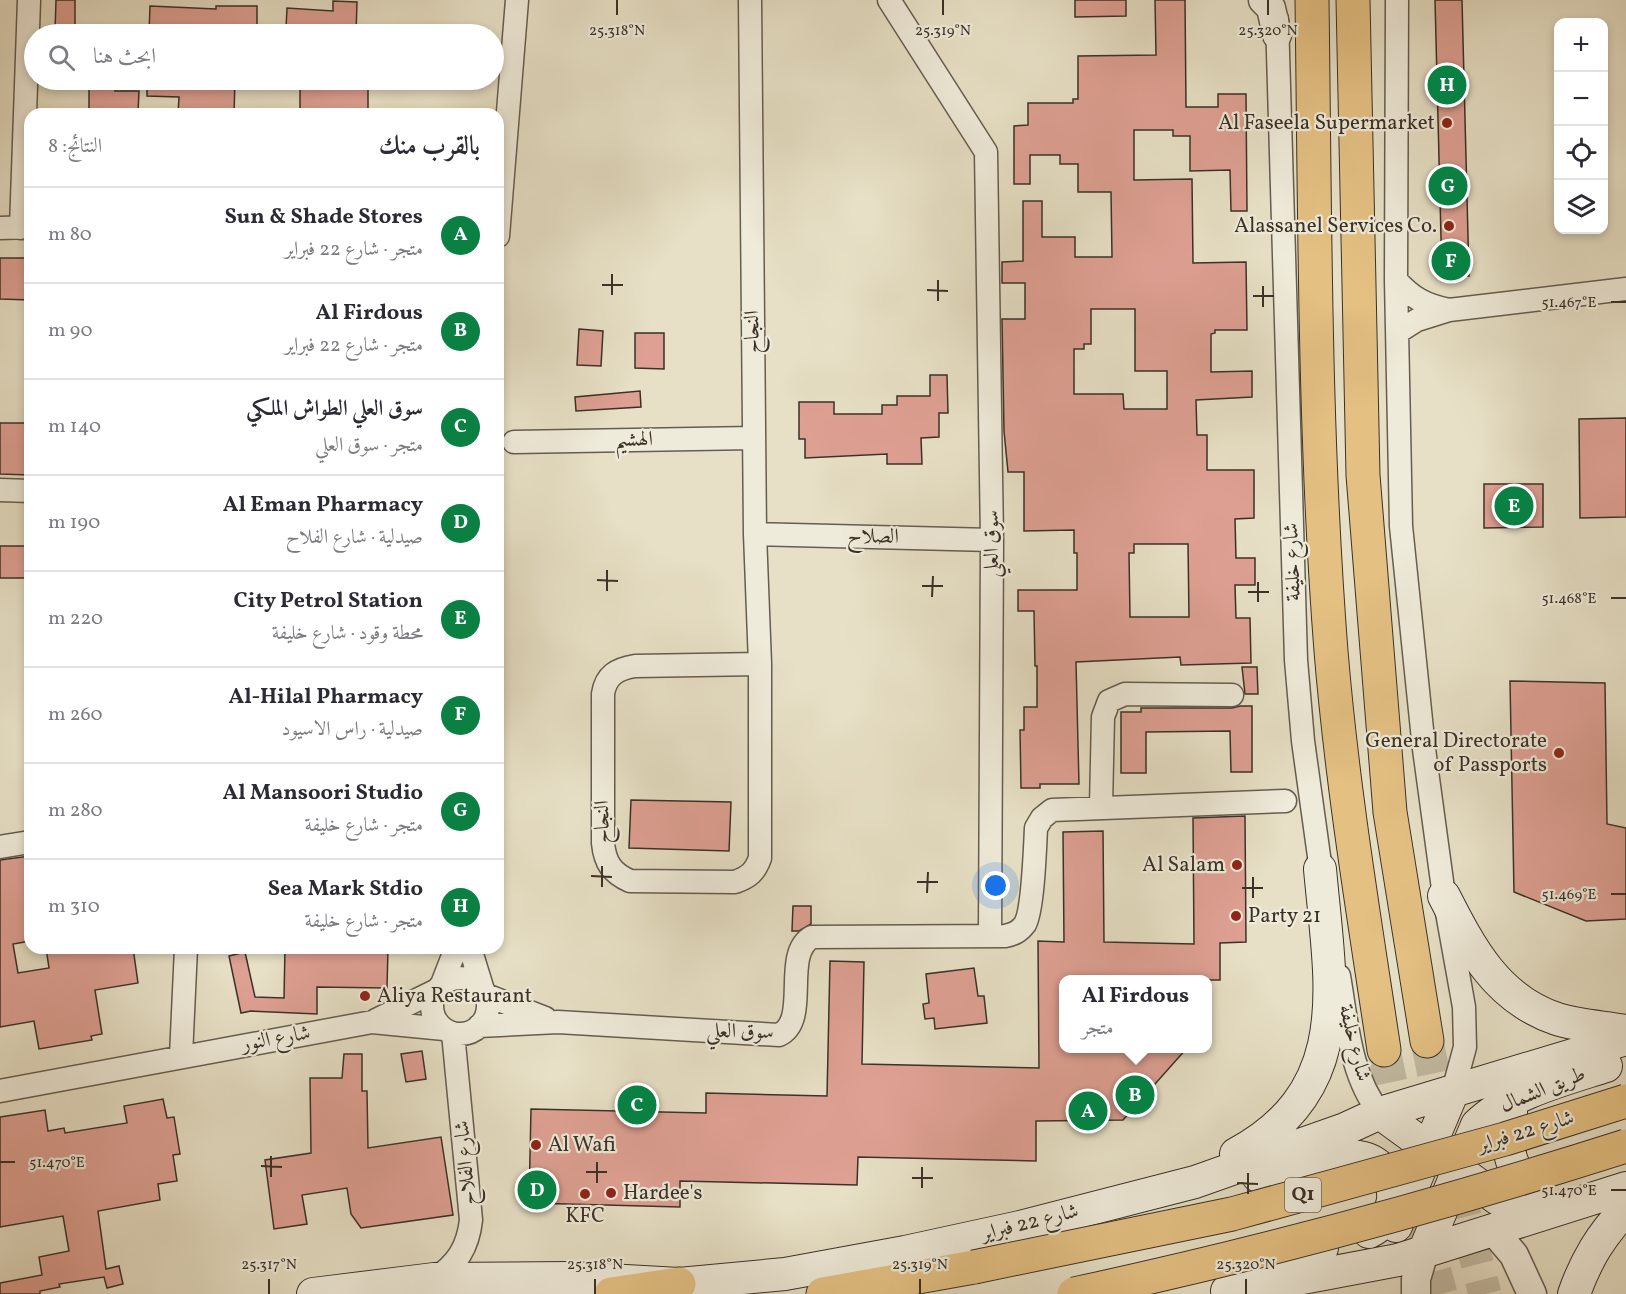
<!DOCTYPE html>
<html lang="ar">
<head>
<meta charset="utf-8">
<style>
	body { margin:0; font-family:Vollkorn,Amiri,serif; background:#f2f2f3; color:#2b2b33; direction:rtl }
	.controls { position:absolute; right:18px; top:18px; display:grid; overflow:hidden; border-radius:12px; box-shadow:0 3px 9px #0003 }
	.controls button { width:54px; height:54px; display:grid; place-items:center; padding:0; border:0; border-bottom:2px solid #e1e1e2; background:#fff; color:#2b2b33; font:30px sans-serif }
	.you { position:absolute; left:996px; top:886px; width:21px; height:21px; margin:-15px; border:4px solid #fff; border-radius:50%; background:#1a73e8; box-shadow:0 0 0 9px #1a73e833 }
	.badge { display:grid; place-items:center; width:39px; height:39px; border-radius:50%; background:#0b8043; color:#fff; font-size:20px; font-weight:700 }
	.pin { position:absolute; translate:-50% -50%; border:3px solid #fff; box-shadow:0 2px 6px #0006 }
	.popup { position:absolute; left:1059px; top:975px; width:153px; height:78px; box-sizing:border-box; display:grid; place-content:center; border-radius:12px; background:#fff; filter:drop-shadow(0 2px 4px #0005); font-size:20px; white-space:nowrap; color:#7c7c81 }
	.popup b { font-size:22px; color:#2b2b33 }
	.popup::after { content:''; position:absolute; left:50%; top:100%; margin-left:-12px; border:12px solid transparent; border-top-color:#fff }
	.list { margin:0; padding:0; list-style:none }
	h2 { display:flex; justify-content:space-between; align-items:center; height:78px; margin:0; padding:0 24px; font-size:26px }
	h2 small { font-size:20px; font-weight:400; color:#7c7c81 }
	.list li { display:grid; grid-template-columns:39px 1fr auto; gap:18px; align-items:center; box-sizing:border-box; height:96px; padding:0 24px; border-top:2px solid #e1e1e2 }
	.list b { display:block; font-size:22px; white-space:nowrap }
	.list p { margin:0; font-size:20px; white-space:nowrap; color:#7c7c81 }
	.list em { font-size:20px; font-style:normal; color:#7c7c81 }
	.icon { flex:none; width:33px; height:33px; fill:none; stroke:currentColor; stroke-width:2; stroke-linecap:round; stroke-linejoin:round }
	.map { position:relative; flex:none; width:1626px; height:1294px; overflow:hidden; direction:ltr }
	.search { position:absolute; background:#fff; box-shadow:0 3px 9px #0003; left:24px; top:24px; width:480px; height:66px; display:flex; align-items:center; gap:15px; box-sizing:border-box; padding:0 21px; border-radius:33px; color:#7c7c81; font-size:22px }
	.panel { position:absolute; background:#fff; box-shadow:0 3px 9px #0003; left:24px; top:108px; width:480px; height:846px; border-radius:18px; direction:rtl }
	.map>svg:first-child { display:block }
	.building { fill:#dea093; stroke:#3a3127; stroke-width:1.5; fill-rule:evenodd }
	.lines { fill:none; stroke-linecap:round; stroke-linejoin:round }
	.primary-tunnel { stroke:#c4bda6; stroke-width:33; stroke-dasharray:33 16; stroke-linecap:butt }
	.minor-casing { stroke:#655d4f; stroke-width:25 }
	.tertiary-casing { stroke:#655d4f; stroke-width:31 }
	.secondary-casing { stroke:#3a3127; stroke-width:34 }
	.primary-casing { stroke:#3a3127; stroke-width:35 }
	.motorway-casing { stroke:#3a3127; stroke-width:35 }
	.minor { stroke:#efebda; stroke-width:22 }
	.tertiary { stroke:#efebda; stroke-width:28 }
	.secondary { stroke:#efebda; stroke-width:32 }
	.primary { stroke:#e4c083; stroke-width:33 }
	.motorway { stroke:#e4c083; stroke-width:33 }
	.motorway-bridge-casing { stroke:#3a3127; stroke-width:35; stroke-linecap:butt }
	.motorway-bridge { stroke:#e4c083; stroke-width:33 }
	.ticks { fill:none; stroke:#3a3127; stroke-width:2 }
	.poi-dot { fill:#8f2418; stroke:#efebda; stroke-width:2 }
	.labels { text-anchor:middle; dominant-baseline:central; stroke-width:4.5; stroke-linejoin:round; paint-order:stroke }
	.shield { fill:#efebda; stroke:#70695d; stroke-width:1.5 }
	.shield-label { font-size:20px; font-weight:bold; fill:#3a3127 }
	.poi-label { font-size:21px; fill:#3a3127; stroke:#efebda; text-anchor:end }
	.street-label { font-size:21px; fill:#3a3127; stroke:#efebda }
	.ticks-label { font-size:15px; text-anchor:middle; fill:#3a3127; stroke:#efebda; stroke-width:4.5; stroke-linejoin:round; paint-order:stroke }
</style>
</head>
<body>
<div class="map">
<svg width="1626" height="1294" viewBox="0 0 1626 1294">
	<rect width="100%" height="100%" fill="#e7e0c6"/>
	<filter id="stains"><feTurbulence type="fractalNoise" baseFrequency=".00333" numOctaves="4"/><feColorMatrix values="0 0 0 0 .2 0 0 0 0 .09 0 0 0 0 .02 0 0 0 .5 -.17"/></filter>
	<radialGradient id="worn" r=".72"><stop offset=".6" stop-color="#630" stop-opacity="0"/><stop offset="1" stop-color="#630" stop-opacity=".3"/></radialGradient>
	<path class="building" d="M56,0H75V31H55Z
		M1075,0H1126V16L1075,17Z
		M1155,0H1185L1186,107H1218V94H1246L1247,211H1231L1230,170L1190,171V136H1173V130H1134V180L1192,179L1193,263L1246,262L1247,330H1215V333L1211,334V372L1252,371V397L1196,400L1197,435H1207V470H1254V518L1235,519L1236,558H1255V585H1235L1236,618H1250L1251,663L1181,665L1180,657L1076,662L1079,784H1040V788H1021L1020,730H1024V707H1037V666H1035L1034,611H1018V590H1077V553H1074V530L1024,531V472H1008L1004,431L1002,319H1025V283H1002V262L1023,261V201H1042V237H1075V257H1112L1111,192H1078V164H1060V155H1030V184H1014V126L1028,125V103H1073V99H1078V56L1156,55ZM1091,309H1135V371H1167V409H1124L1123,394H1074V349H1084V344H1091ZM1134,544H1188L1189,617H1130L1129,553H1134Z
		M1435,0H1462L1469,276L1442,277Z
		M333,1L357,2L356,34H337V27L286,28L287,8L333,11Z
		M150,6L216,9V6H257V34H149Z
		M89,80H115V91H139L138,113L89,112Z
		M147,80H235L234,114H178L179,97L147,96Z
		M300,80H368V114H300Z
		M0,258H30V300L0,299Z
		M579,329L603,331L601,366L577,365Z
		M635,333H664V369L635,368Z
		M930,375H947L948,413H939V437L921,438L922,464H887V454L805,458V439H799V402H834V414H882V405H897V396H930Z
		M640,391L641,407L576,411L575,397Z
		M1626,418V517L1580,518L1579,419Z
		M0,423H30V475L0,474Z
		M1484,484H1543V527L1484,528Z
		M0,546H30V578H0Z
		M1242,667H1257L1258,694H1245Z
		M1510,681L1605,683L1607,824L1626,828V919L1586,921L1514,892Z
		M1240,706H1252V772H1231L1230,731L1146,732V773H1121V712H1141V708H1232Z
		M631,800L731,802L729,851L629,848Z
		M1245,816L1246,942L1220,943V980H1063V1048H1187L1123,1120L1036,1121V1161L858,1157L857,1185L680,1181V1207L529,1203L531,1109L706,1113V1093L827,1096L830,961L864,962L862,1064L1039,1068L1038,941L1064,942L1063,832L1103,831L1104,942L1194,944L1193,818Z
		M30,856V941L13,944L18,973L49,968L46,948H74V952L96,948H133L138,983L95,990L102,1034L91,1036L92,1040L39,1049L34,1021L0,1027V860Z
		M793,906H811V924L799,931H792Z
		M285,948H388L387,988L317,987V1014L251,1011L241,1013L229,956L245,952L255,997L284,998Z
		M974,968L978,996H984L987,1023L935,1029L934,1018L925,1019L923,1004L929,1003L926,974Z
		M422,1051L426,1079L406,1082L401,1054Z
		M344,1054H362V1091H367L368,1148L441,1137L453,1215L361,1228L351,1214L347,1188L302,1195L307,1224L274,1229L265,1160L311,1153L310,1078H342Z
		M163,1099L167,1118L174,1117L180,1154L173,1155L177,1181L158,1184L160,1200L98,1211L106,1269L119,1266L123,1284L107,1288L104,1277L59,1284L60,1287L40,1291V1294H0V1283L42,1275L39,1257L69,1251L63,1216L0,1227V1117L45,1110L48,1131L64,1128L65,1133L127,1123L124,1106Z"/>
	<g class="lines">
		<path class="primary-tunnel" d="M1427,1041L1455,1177L1485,1294
			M1384,1050L1402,1136
			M1422,1224L1441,1294"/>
		<g class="minor-casing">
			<path id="minor" d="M750,0L755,534L760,664V858C755,872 749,877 735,882L630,881C612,873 605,863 603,843V694C606,675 617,669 635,666L760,664
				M889,0L986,152L992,540L990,936
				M1397,0L1396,280L1401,526L1424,749L1444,896L1464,1007L1465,1047L1453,1091
				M1277,19L1296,660L1303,741L1323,885
				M0,228L30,227
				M21,228L29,0
				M498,236L517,0
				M1396,280C1412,298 1425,305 1449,310
				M1398,332L1417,320L1449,310L1626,289
				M514,442L753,438
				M0,490L30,491
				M755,534L992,540
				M1101,806L1103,717L1109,701L1125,694L1232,695
				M0,847L30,842
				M470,948L482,987
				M1339,976C1347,1022 1350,1076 1380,1113
				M432 1006a28 28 0 1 1 56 0a28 28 0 1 1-56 0Z
				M442,984L456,948
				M486,995L545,1018
				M376,1020L437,990
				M479,1026L558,1022L779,1035C811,1020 781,954 812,937L1005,936C1014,934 1019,932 1025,924C1033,910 1035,848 1036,828L1042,818L1052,810L1285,801
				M181,1056L186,948
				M0,1091L372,1022L444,1029
				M434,1279C457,1265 468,1247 471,1220L453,1033"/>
		</g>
		<g class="tertiary-casing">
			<path id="tertiary" d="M1263,0L1271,8L1277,35
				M1492,1229L1514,1255L1532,1294
				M1416,1294V1279L1424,1252"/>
		</g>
		<g class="secondary-casing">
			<path id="secondary" d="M1444,896C1471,949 1497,999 1557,1019C1579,1026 1604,1027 1626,1031
				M1511,1112C1502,1146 1512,1173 1535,1198
				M1380,1113L1498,1199L1548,1211
				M1236,1154C1356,1089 1330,983 1320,869
				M1258,1176C1283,1171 1338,1155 1359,1157C1380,1160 1395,1180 1393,1200C1391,1215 1382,1226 1369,1232
				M1396,1226L1453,1091
				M1424,1252L1477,1125C1510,1093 1563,1080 1606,1066
				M1255,1287L1398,1260L1626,1188
				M1227,1291L1275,1265L1322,1248
				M313,1294L434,1279L572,1278L679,1284L785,1274L905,1252L1020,1227L1195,1182L1345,1129L1380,1113L1626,1039
				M1574,1294C1586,1260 1601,1235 1626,1209"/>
		</g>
		<g class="primary-casing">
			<path id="primary" d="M1312,0C1315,217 1314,434 1331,651C1342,785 1364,917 1384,1050
				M1353,0L1363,475L1390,812L1427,1041"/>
		</g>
		<g class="motorway-casing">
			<path id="motorway" d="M611,1294L679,1284
				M823,1294L974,1267"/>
		</g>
		<use href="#minor" class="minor"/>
		<use href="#tertiary" class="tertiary"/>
		<use href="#secondary" class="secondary"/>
		<use href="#primary" class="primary"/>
		<use href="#motorway" class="motorway"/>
		<g class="motorway-bridge-casing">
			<path id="motorway-bridge" d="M974,1267L1232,1214L1505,1139L1626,1101
				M1074,1294C1261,1254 1444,1204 1626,1146"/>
		</g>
		<use href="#motorway-bridge" class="motorway-bridge"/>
	</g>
	<path class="ticks" d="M617,15V0M943,15V0M1268,15V0M602,285H623M927,290L948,291M612,295V274M1253,296H1274M938,301V280M1611,302H1626M1263,307V286M597,580L618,581M922,586H943M607,591V570M1248,592H1269M932,597L933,576M1611,598H1626M1258,602V582M591,876L612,877M917,882H938M602,887V866M1242,888H1263M927,893L928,872M1611,894H1626M1253,898V877M0,1162H15M261,1166L282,1167M586,1172H607M271,1177V1156M912,1178H933M597,1183V1162M1237,1183L1258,1184M922,1188V1167M1611,1190H1626M1248,1194V1173M269,1294V1279M595,1294V1279M920,1294V1279M1246,1294V1279"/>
	<g class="poi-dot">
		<circle cx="1447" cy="123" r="6"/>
		<circle cx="1449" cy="226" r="6"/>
		<circle cx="1559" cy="753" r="6"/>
		<circle cx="1237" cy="865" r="6"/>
		<circle cx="1236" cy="916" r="6"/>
		<circle cx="365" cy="996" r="6"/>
		<circle cx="536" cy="1145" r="6"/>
		<circle cx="611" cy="1193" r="6"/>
		<circle cx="585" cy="1194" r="6"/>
	</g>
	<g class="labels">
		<rect class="shield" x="1285" y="1178" width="36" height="34" rx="4.5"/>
		<g class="shield-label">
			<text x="1303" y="1195">Q1</text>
		</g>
		<g class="poi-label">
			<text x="1435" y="123">Al Faseela Supermarket</text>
			<text x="1437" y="226">Alassanel Services Co.</text>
			<text x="1547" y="741">General Directorate<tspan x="1547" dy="24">of Passports</tspan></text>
			<text x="1225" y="865">Al Salam</text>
			<text x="1248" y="916" text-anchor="start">Party 21</text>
			<text x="377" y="996" text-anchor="start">Aliya Restaurant</text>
			<text x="548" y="1145" text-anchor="start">Al Wafi</text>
			<text x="623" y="1193" text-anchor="start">Hardee's</text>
			<text x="585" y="1216" text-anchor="middle">KFC</text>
		</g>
		<g class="street-label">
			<text transform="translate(753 332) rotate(-91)">النجاح</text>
			<text transform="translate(634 440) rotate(-1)">الهشيم</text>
			<text transform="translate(873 537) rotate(1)">الصلاح</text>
			<text transform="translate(992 544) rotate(-90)">سوق العلي</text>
			<text transform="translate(1293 562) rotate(-92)">شارع خليفة</text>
			<text transform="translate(603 822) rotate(-91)">النجاح</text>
			<text transform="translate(740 1032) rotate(1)">سوق العلي</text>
			<text transform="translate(276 1039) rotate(-10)">شارع النور</text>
			<text transform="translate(1354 1043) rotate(76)">شارع خليفة</text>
			<text transform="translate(1543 1090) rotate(-22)">طريق الشمال</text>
			<text transform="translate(1526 1132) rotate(-17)">شارع 22 فبراير</text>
			<text transform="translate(466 1163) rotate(-95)">شارع الفلاح</text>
			<text transform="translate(1030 1223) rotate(-14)">شارع 22 فبراير</text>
		</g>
	</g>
	<g class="ticks-label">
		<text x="617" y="35">25.318°N</text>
		<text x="943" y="35">25.319°N</text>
		<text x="1268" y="35">25.320°N</text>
		<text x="1569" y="307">51.467°E</text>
		<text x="1569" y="603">51.468°E</text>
		<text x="1569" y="899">51.469°E</text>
		<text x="57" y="1167">51.470°E</text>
		<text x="1569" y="1195">51.470°E</text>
		<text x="269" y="1269">25.317°N</text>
		<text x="595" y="1269">25.318°N</text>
		<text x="920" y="1269">25.319°N</text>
		<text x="1246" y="1269">25.320°N</text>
	</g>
	<rect width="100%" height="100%" filter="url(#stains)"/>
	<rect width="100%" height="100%" fill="url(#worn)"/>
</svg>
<div class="controls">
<button>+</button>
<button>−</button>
<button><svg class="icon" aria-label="locate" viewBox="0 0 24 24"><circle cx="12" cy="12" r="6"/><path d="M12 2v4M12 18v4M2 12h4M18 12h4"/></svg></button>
<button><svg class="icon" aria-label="layers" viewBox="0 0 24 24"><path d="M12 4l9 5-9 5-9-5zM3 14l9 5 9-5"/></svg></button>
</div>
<div class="you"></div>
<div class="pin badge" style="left:1088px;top:1111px">A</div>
<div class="pin badge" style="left:1135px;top:1095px">B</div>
<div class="popup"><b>Al Firdous</b>متجر</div>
<div class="pin badge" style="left:637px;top:1105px">C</div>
<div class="pin badge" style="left:537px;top:1190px">D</div>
<div class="pin badge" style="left:1514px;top:506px">E</div>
<div class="pin badge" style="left:1451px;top:261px">F</div>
<div class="pin badge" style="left:1448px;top:186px">G</div>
<div class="pin badge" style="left:1447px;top:85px">H</div>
<div class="search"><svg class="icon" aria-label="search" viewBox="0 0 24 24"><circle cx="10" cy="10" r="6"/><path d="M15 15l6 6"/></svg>ابحث هنا</div>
<section class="panel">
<h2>بالقرب منك<small>النتائج: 8</small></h2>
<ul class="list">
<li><span class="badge">A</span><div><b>Sun &amp; Shade Stores</b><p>متجر · شارع 22 فبراير</p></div><em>80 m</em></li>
<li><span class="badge">B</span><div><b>Al Firdous</b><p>متجر · شارع 22 فبراير</p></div><em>90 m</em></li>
<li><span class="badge">C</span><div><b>سوق العلي الطواش الملكي</b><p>متجر · سوق العلي</p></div><em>140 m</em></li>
<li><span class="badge">D</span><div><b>Al Eman Pharmacy</b><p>صيدلية · شارع الفلاح</p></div><em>190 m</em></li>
<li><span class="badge">E</span><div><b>City Petrol Station</b><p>محطة وقود · شارع خليفة</p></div><em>220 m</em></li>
<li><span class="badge">F</span><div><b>Al-Hilal Pharmacy</b><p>صيدلية · راس الاسيود</p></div><em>260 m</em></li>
<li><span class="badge">G</span><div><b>Al Mansoori Studio</b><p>متجر · شارع خليفة</p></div><em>280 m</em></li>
<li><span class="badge">H</span><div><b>Sea Mark Stdio</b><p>متجر · شارع خليفة</p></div><em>310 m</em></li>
</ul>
</section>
</div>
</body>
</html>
